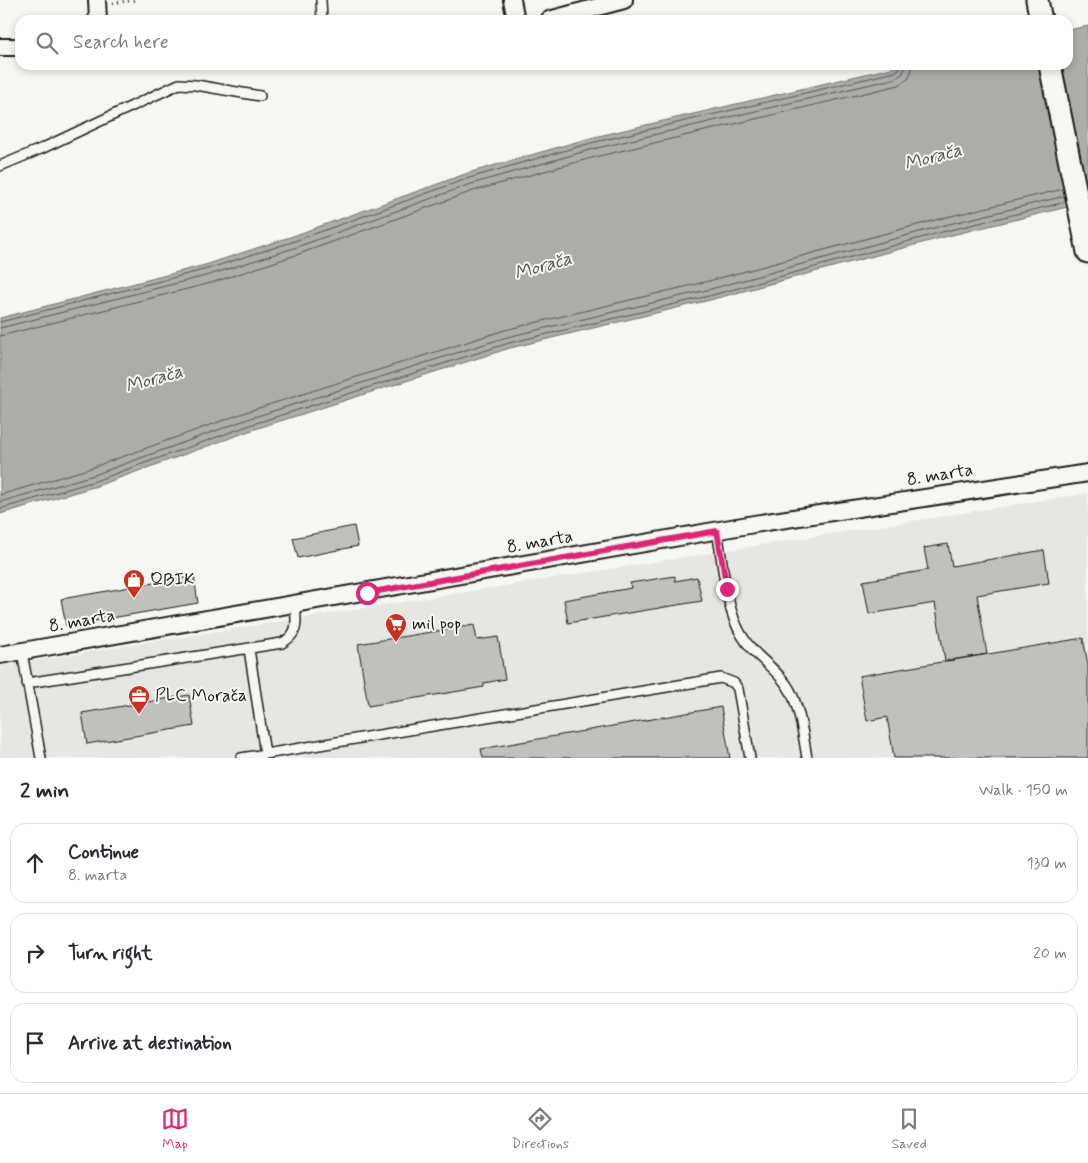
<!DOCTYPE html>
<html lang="en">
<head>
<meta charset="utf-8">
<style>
	body { margin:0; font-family:Mynerve,sans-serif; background:#f7f7f7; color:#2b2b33 }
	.stop { position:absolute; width:15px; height:15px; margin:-11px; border:4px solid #db2777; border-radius:50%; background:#fff }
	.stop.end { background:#db2777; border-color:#fff; box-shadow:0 1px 5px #0008 }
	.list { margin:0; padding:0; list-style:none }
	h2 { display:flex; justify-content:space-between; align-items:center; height:65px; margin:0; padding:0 20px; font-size:21px }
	h2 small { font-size:16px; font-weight:400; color:#7c7c81 }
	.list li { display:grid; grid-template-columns:32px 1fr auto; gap:15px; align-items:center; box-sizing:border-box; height:80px; margin:0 10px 10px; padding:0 10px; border:1px solid #e1e1e2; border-radius:15px }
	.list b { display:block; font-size:19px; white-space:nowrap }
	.list p { margin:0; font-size:16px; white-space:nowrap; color:#7c7c81 }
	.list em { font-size:16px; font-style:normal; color:#7c7c81 }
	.icon { flex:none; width:28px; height:28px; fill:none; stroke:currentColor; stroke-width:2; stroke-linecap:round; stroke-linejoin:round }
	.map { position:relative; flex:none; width:1088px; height:758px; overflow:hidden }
	.search { position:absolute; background:#fff; box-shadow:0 2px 8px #0003; left:15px; right:15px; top:15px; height:55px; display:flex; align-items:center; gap:12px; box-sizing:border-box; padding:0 18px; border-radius:15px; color:#7c7c81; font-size:19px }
	.sheet { height:335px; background:#fff }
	nav { display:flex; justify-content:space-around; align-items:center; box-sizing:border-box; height:70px; border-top:1px solid #e1e1e2; background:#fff; font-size:14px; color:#7c7c81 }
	nav a { display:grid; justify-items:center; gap:2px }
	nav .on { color:#db2777 }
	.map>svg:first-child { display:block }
	.built { fill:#e6e6e2 }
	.water { fill:#acaca9; stroke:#727271 }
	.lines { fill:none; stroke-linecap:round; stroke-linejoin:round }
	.shore { stroke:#565654; stroke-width:1 }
	.building { fill:#c0c0bd; stroke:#1c1c1c }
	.service-casing { stroke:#1c1c1c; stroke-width:12 }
	.minor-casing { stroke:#1c1c1c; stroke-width:20 }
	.tertiary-casing { stroke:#1c1c1c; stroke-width:25 }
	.path { stroke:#1c1c1c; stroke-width:3; stroke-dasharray:1 4; stroke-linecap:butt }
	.service { stroke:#f6f6f2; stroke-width:9 }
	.minor { stroke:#f6f6f2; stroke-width:16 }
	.tertiary { stroke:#f6f6f2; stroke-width:21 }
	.route { stroke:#db2777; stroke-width:6 }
	.labels { text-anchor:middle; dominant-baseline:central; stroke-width:4; stroke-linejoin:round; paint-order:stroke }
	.street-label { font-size:18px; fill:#1c1c1c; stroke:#f6f6f2 }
	.poi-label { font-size:18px; fill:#1c1c1c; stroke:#f6f6f2; text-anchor:start }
	.water-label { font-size:19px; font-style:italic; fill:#565654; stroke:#f6f6f2 }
</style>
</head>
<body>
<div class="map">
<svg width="1088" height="758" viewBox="0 0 1088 758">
	<rect width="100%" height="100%" fill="#f6f6f2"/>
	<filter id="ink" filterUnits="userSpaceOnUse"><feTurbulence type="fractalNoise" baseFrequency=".02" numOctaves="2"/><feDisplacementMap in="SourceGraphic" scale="10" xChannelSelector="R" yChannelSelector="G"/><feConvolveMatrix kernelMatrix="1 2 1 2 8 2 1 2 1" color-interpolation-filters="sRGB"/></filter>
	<g filter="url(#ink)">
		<path class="built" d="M1088,493V758H0V666Z"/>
		<path class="water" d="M1088,26V202L948,236L710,300L510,348L255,429L97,486L0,514V318L205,265L290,237L468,173L590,138L904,65H1068V30Z"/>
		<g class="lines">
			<path class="shore" d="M0,322L207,269L292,242L469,178L591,143L895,72L899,69V65
				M0,328L209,275L294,248L471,184L593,149L897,78L903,73L906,65
				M0,336L211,283L296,255L473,191L595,157L899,85L909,78L913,65
				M0,495L91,468L249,411L505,330L705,282L943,218L1063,189
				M0,502L94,475L251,418L507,337L707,290L945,225L1065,196
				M0,509L95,481L253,424L509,343L709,296L946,231L1066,202"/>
		</g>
		<path class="building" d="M354,526L358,546L298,558L293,538Z
			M948,544L952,566L1044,550L1049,583L977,595L987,654L945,661L935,603L869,614L863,581L928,570L924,548Z
			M194,576L198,603L66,626L61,599Z
			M675,576V581L697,577L702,601L568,623L564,600L631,588L630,583Z
			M474,625L477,640L498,637L505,679L484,683V687L368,706L358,644Z
			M1083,638L1088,665V758H894L887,717L867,721L859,676Z
			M189,695L194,726L87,744L82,713Z
			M721,707L730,758H483L481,749Z"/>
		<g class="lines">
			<g class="service-casing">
				<path id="service" d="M321,0L322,20
					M0,166L43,148L179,84L196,85L260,96
					M717,531C723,562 725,607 741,634C753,655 768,662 782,679C799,696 803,735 807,758
					M249,649L265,754
					M22,652L41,758
					M27,683L282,643C300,633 296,622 295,604
					M241,758L721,678L734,683L738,689L750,758"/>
			</g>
			<g class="minor-casing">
				<path id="minor" d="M97,0L98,20
					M512,0L516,20
					M549,20L624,0
					M0,47H20
					M0,655L754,524L1088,473"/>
			</g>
			<g class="tertiary-casing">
				<path id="tertiary" d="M1037,0L1041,20
					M1050,65L1088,252"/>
			</g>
			<path class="path" d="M113,3L137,0"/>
			<use href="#service" class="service"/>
			<use href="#minor" class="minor"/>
			<use href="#tertiary" class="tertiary"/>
		</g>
	</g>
	<g class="lines" filter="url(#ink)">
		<path class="route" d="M367,593L717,531L727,589"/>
	</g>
	<defs>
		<g id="shop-pin" transform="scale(1.125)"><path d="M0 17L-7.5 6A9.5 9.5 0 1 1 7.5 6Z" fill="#c8321e" stroke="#f6f6f2"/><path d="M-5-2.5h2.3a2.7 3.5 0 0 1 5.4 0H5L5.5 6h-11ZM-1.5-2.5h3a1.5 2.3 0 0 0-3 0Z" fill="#fff"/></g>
		<g id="supermarket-pin" transform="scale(1.125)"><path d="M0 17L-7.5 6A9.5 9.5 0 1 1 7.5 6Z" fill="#c8321e" stroke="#f6f6f2"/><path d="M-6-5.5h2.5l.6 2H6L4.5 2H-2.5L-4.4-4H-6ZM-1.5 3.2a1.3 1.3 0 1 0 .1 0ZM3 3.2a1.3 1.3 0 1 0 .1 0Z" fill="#fff"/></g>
		<g id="office-pin" transform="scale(1.125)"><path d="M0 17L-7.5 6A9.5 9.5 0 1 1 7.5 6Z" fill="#c8321e" stroke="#f6f6f2"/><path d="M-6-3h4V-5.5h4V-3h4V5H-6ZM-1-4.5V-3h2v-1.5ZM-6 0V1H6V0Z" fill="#fff"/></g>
	</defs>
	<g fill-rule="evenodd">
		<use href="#shop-pin" x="134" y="580"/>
		<use href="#supermarket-pin" x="396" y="624"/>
		<use href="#office-pin" x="139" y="696"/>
	</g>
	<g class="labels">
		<g class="street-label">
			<text transform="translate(940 475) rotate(-9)">8. marta</text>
			<text transform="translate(540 542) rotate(-10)">8. marta</text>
			<text transform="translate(82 621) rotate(-10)">8. marta</text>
		</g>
		<g class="poi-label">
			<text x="150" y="580">QBIK</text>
			<text x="412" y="624">mil pop</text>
			<text x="155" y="696">PLC Morača</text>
		</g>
		<g class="water-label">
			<text transform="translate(933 157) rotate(-15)">Morača</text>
			<text transform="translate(543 266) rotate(-16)">Morača</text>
			<text transform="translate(154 379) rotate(-16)">Morača</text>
		</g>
	</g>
</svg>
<div class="stop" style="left:367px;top:593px"></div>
<div class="stop end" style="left:727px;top:589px"></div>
<div class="search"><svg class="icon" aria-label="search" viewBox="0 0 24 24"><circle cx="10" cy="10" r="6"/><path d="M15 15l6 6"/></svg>Search here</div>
</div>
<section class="sheet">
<h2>2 min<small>Walk · 150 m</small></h2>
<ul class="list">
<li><svg class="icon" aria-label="ahead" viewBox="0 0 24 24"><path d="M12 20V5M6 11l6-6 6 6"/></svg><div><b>Continue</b><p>8. marta</p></div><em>130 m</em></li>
<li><svg class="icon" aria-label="right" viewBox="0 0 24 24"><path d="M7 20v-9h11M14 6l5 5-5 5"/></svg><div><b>Turn right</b></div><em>20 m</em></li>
<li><svg class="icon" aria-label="arrive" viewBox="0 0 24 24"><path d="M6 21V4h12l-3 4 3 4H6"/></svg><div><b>Arrive at destination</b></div></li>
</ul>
</section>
<nav>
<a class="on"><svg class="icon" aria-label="map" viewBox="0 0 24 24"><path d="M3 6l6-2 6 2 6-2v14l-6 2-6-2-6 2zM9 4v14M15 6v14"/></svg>Map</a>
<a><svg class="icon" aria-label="directions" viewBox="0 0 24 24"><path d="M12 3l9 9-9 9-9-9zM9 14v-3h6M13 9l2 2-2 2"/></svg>Directions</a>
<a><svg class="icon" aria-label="saved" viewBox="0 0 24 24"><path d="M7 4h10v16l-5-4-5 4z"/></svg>Saved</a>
</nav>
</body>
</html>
